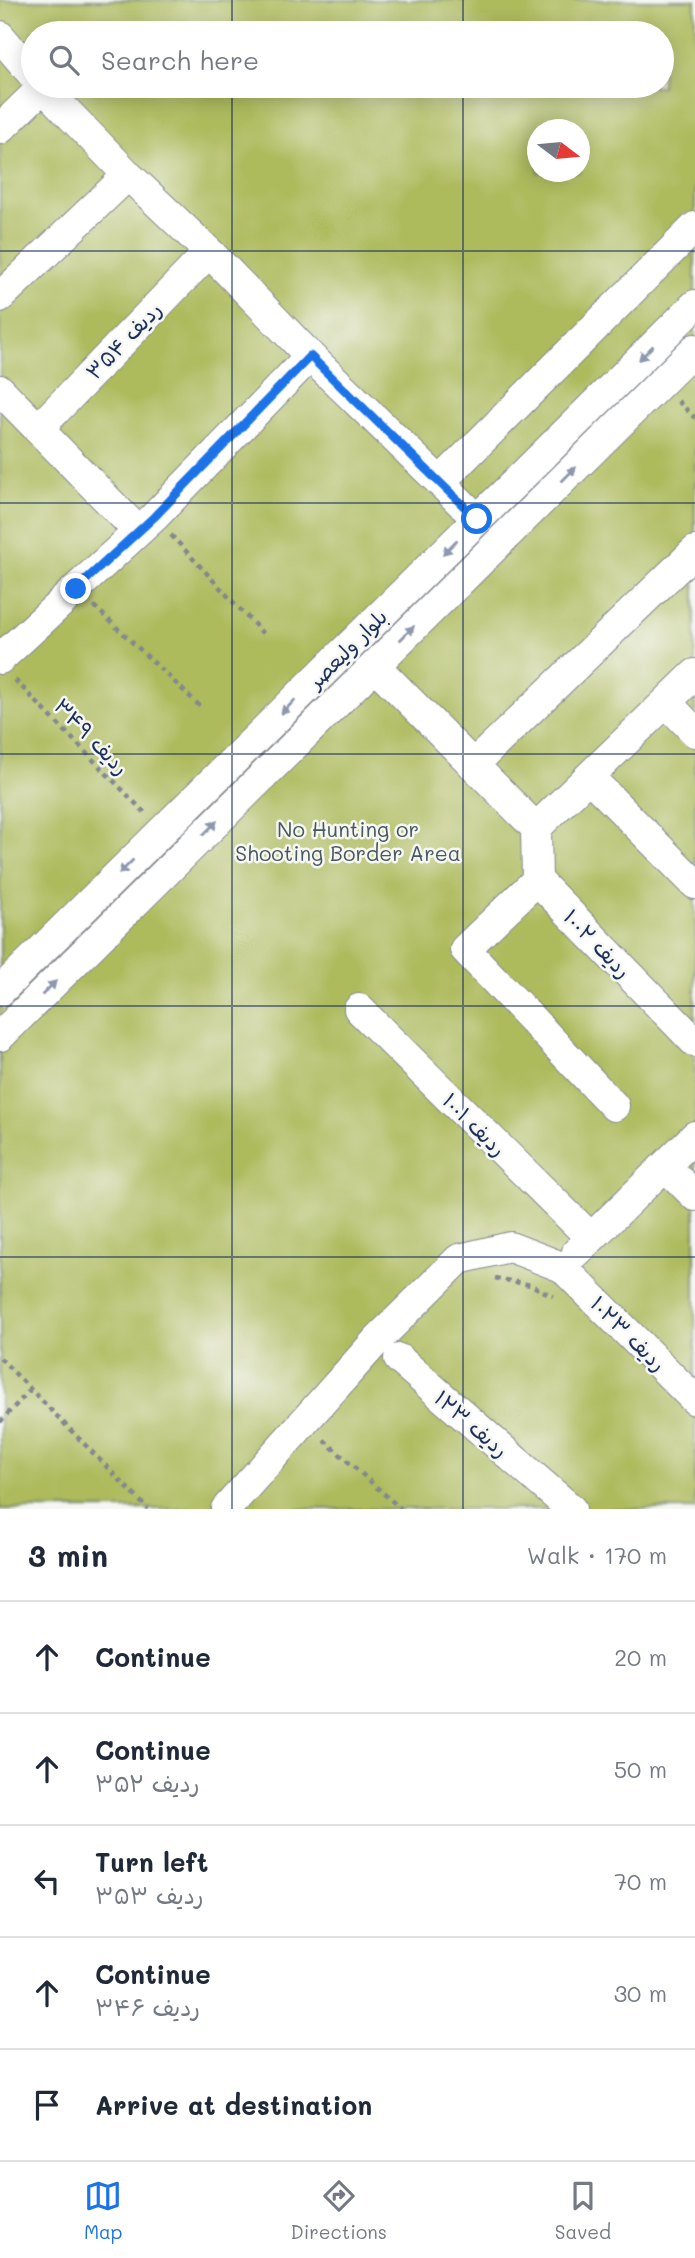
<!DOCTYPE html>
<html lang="en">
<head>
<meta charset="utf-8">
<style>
	body { margin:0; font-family:Mali,"Playpen Sans Arabic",sans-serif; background:#f6f6f7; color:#1f2937 }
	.compass { position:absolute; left:527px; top:119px; width:63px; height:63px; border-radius:50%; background:#fff; box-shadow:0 4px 18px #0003; rotate:106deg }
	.stop { position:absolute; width:21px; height:21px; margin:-16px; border:5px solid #1a73e8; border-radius:50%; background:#fff }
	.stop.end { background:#1a73e8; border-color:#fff; box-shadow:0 2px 7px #0008 }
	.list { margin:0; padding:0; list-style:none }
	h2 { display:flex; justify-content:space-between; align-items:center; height:91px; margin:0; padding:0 28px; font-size:30px }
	h2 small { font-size:23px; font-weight:400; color:#747a83 }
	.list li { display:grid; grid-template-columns:46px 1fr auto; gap:21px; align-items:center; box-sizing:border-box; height:112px; padding:0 28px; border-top:2px solid #e0e1e3 }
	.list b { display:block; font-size:26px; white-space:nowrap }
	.list p { margin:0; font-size:23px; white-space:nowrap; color:#747a83 }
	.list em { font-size:23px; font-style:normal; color:#747a83 }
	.icon { flex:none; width:38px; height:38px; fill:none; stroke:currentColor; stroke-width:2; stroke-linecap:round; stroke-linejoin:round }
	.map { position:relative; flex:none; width:695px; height:1509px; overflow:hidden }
	.search { position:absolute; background:#fff; box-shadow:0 4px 18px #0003; left:21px; right:21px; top:21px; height:77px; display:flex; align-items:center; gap:18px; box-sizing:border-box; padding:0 24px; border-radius:38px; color:#747a83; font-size:26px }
	.sheet { height:651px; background:#fff }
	nav { display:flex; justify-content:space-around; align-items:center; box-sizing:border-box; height:98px; border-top:2px solid #e0e1e3; background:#fff; font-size:19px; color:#747a83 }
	nav a { display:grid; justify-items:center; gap:4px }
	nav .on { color:#1a73e8 }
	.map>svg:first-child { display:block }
	.green { fill:#adbb5d; stroke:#64755e; stroke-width:2; fill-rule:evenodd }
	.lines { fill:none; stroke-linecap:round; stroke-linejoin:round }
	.minor-casing { stroke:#83888e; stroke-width:32 }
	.path { stroke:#83888e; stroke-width:4.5; stroke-dasharray:5 5; stroke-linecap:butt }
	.minor { stroke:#fff; stroke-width:30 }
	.oneway { fill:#8d97ae }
	.route { stroke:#1a73e8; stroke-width:9 }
	.grid { fill:none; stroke:#1b2f5e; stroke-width:2; stroke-opacity:0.55 }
	.labels { text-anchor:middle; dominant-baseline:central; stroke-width:5; stroke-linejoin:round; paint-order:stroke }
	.street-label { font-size:21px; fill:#1b2f5e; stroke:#f6f6f2 }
	.park-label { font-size:21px; fill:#47595e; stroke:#f6f6f2 }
</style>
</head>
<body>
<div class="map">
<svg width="695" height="1509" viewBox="0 0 695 1509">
	<rect width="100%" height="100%" fill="#f6f6f2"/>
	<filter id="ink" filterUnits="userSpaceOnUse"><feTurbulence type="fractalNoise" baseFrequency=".0143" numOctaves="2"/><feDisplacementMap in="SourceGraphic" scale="14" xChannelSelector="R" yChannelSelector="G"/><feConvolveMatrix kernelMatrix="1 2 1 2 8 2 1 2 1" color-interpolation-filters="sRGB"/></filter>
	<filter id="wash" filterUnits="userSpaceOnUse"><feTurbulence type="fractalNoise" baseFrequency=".00686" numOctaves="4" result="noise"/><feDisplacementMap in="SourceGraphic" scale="28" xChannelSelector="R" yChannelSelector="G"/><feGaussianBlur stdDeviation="1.57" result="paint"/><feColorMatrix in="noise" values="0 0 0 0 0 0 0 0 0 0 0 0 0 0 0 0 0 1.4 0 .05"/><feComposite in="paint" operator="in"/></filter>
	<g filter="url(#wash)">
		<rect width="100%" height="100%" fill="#ebe0be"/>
		<path class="green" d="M0,0H695V1509H0ZM33,33H662V86H33ZM538,130H580V172H538Z"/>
	</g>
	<g filter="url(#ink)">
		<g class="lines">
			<g class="minor-casing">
				<path id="minor" d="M0,36L33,75
					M42,86L128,175L209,252L310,356L440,482
					M0,129L43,87
					M0,297L128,175
					M0,390L138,531
					M38,429L209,252
					M477,519L440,482L695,227
					M0,659L154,517L310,356
					M375,666L536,828L695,674
					M666,702L695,732
					M473,765L695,551
					M589,777L695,884
					M536,828L537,880L695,1042
					M537,880L465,949L614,1106
					M0,991L695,305
					M359,1009L591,1238
					M0,1036L695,349
					M665,1166L695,1196
					M577,1252L695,1136
					M399,1359L571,1509
					M226,1509L377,1340L459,1259L510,1247L562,1267L695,1400"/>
			</g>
			<path class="path" d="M678,401L695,418
				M171,535L266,637
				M94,606L203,709
				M15,680L146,814
				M495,1278L531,1285L553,1296
				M0,1358L148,1509
				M0,1422L30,1390
				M324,1440L401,1509"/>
			<use href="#minor" class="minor"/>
		</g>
		<defs><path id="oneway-solid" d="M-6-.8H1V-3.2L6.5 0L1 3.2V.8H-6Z" transform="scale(1.75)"/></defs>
		<g class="oneway">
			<use href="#oneway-solid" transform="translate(646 353) rotate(135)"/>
			<use href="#oneway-solid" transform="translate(569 474) rotate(-45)"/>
			<use href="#oneway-solid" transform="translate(450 547) rotate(135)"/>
			<use href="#oneway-solid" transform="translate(407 633) rotate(-45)"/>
			<use href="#oneway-solid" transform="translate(288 707) rotate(135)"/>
			<use href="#oneway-solid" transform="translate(210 828) rotate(-45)"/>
			<use href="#oneway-solid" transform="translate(126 867) rotate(135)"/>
			<use href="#oneway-solid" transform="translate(49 988) rotate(-45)"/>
		</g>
	</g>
	<g class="lines" filter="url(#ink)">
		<path class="route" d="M76,589L154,517L310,356L477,519"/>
	</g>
	<path class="grid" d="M232,0V33M463,0V33M232,86V1509M463,86V1509M0,251H695M0,503H695M0,754H695M0,1006H695M0,1257H695"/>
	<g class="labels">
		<g class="street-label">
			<text transform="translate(123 340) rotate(-46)">ردیف ۳۵۴</text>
			<text transform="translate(347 648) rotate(-45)">بلوار ولیعصر</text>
			<text transform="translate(92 736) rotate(46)">ردیف ۳۴۹</text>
			<text transform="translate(598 943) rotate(46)">ردیف ۱۰۰۲</text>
			<text transform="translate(475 1124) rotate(45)">ردیف ۱۰۰۱</text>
			<text transform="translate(629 1333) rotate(45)">ردیف ۱۰۲۳</text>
			<text transform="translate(472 1423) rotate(41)">ردیف ۱۲۳</text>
		</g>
		<g class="park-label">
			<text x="348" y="828">No Hunting or<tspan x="348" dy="24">Shooting Border Area</tspan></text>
		</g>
	</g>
</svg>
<svg class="compass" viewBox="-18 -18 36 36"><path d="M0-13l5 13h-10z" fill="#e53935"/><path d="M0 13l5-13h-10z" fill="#747a83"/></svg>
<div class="stop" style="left:477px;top:519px"></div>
<div class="stop end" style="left:76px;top:589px"></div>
<div class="search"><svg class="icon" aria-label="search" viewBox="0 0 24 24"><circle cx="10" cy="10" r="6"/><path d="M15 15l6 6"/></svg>Search here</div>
</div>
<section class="sheet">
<h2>3 min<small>Walk · 170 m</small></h2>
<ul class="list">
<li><svg class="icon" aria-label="ahead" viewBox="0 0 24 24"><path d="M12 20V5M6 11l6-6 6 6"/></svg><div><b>Continue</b></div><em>20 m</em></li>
<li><svg class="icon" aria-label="ahead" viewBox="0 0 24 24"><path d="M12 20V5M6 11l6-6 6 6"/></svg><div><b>Continue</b><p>ردیف ۳۵۲</p></div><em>50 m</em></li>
<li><svg class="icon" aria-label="left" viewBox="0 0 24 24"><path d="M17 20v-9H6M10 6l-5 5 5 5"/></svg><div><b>Turn left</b><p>ردیف ۳۵۳</p></div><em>70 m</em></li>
<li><svg class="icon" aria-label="ahead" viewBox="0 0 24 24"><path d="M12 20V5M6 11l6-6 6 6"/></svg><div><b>Continue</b><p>ردیف ۳۴۶</p></div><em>30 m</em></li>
<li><svg class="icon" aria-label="arrive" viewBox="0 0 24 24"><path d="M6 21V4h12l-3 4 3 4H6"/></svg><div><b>Arrive at destination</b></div></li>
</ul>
</section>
<nav>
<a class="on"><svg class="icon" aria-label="map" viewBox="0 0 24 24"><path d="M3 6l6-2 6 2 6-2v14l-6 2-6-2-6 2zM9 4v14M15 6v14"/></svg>Map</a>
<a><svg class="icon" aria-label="directions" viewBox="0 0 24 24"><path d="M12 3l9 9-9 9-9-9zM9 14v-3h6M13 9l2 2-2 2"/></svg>Directions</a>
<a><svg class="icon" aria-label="saved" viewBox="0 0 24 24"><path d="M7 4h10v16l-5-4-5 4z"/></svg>Saved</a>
</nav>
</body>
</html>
